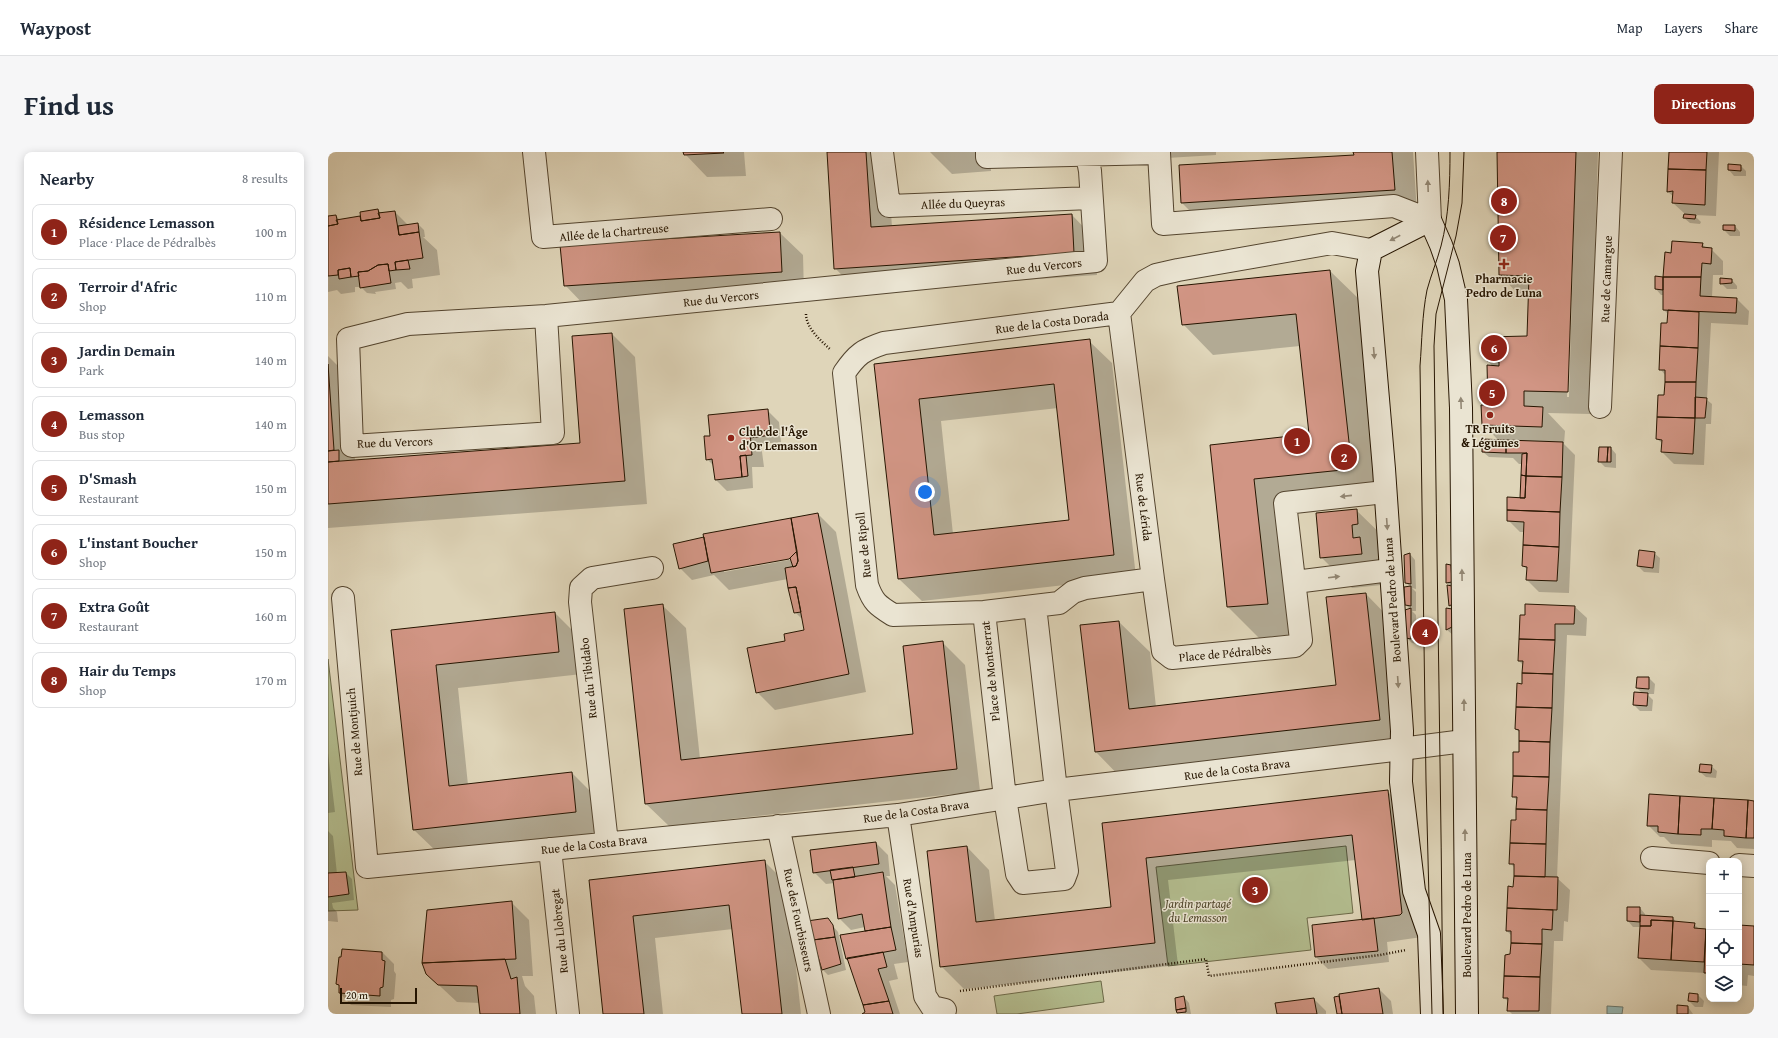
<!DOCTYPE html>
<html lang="en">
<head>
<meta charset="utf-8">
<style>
	body { margin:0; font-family:"Gentium Book Plus",serif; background:#f6f6f7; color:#1f2937 }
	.controls { position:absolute; right:12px; bottom:12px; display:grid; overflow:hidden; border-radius:8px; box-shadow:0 2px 10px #0003 }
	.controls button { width:36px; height:36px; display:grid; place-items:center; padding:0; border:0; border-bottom:1px solid #e0e1e3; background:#fff; color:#1f2937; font:20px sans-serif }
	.scale { position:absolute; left:12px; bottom:10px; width:77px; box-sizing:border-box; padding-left:4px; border:2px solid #261501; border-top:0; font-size:11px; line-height:14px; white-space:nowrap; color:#261501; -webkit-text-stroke:3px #eae4d2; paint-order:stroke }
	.you { position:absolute; left:597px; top:340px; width:14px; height:14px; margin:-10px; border:3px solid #fff; border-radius:50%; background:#1a73e8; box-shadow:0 0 0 6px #1a73e833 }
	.badge { display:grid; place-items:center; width:26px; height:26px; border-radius:50%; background:#8f2418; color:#fff; font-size:13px; font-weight:700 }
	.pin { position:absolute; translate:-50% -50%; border:2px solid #fff; box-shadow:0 1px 4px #0006 }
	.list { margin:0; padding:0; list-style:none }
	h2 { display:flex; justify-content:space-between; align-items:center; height:52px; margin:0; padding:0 16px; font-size:17px }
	h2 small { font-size:13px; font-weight:400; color:#747a83 }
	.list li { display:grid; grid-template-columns:26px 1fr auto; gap:12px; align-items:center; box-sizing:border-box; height:56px; margin:0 8px 8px; padding:0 8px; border:1px solid #e0e1e3; border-radius:8px }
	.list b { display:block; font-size:15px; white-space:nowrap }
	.list p { margin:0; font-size:13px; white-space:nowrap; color:#747a83 }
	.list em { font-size:13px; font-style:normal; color:#747a83 }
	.icon { flex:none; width:22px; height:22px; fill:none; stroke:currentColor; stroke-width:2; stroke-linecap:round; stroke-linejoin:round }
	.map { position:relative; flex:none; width:1426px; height:862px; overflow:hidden; border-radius:8px }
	header { display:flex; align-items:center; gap:24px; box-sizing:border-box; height:56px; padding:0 20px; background:#fff; border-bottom:1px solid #e0e1e3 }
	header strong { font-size:19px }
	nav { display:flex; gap:22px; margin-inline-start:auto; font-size:14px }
	.intro { display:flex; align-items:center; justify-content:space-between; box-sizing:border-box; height:96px; padding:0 24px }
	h1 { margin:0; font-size:28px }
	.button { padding:10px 18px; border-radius:8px; background:#8f2418; color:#fff; font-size:14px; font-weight:700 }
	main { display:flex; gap:24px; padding:0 24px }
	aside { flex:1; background:#fff; border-radius:8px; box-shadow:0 2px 10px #0003 }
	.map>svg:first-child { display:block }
	.green { fill:#b3bd8f; stroke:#6c6948 }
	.water { fill:#95b8b6; stroke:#69776e }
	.shadow { fill:#0003; fill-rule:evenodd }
	.building { fill:#d19584; stroke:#261501; fill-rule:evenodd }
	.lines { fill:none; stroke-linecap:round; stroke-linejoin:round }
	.street-casing { stroke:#54452f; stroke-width:24 }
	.secondary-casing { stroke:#261501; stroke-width:24 }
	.path { stroke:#261501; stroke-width:2.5; stroke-dasharray:1 2; stroke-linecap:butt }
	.street { stroke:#eae4d2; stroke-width:22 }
	.secondary { stroke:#eae4d2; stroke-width:22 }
	.tram { stroke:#261501; stroke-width:1 }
	.oneway { fill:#928774 }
	.poi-dot { fill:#8f2418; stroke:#eae4d2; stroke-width:1.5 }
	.labels { text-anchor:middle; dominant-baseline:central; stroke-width:3; stroke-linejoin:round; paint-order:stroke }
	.street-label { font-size:12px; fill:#261501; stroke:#eae4d2 }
	.poi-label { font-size:12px; font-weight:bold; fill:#261501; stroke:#eae4d2 }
	.park-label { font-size:12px; font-style:italic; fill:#50472c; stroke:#eae4d2 }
</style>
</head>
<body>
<header>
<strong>Waypost</strong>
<nav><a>Map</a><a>Layers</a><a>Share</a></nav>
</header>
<div class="intro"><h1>Find us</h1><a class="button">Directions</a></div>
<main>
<aside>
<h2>Nearby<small>8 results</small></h2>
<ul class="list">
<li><span class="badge">1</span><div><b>Résidence Lemasson</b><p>Place · Place de Pédralbès</p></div><em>100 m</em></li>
<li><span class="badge">2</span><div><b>Terroir d'Afric</b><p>Shop</p></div><em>110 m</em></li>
<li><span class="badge">3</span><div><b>Jardin Demain</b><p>Park</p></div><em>140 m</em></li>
<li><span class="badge">4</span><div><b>Lemasson</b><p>Bus stop</p></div><em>140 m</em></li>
<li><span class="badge">5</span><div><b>D'Smash</b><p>Restaurant</p></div><em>150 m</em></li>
<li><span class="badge">6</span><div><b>L'instant Boucher</b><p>Shop</p></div><em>150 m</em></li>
<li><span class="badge">7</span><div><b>Extra Goût</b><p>Restaurant</p></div><em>160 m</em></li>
<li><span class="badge">8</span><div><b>Hair du Temps</b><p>Shop</p></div><em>170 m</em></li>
</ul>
</aside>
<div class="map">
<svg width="1426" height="862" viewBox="0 0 1426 862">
	<rect width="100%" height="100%" fill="#dfd5b9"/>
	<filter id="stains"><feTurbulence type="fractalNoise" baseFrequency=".005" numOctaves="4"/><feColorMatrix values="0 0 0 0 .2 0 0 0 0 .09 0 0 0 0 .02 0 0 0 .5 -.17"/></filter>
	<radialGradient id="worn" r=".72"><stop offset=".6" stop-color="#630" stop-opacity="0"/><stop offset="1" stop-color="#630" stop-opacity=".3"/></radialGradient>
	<path class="green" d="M0,507L30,758L0,759Z
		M1018,694L1025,761L979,766L983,798L840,814L828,715Z
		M773,829L776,850L689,862H669L666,844Z"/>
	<path class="water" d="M1279,854L1295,855L1294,862H1279Z"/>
	<path class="shadow" d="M356,0H416L418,24L379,25L357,2Z
		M500,0H556L559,4L564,75L744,63L766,86L769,123L529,139L507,116Z
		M602,0H662L663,19L624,22Z
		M747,0H888V3L758,11Z
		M1026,0H1085L1089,60L877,74L854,51L852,14L1027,4Z
		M1170,0H1246L1239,245H1241L1248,0H1270L1262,262L1220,261L1237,279L1236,292L1247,303L1241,441L1211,440L1199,428L1200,418L1195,414L1196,380H1192L1180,368L1194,347V312H1191L1185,306L1161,305L1155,300L1171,289L1155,272L1161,254L1165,215L1160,209L1200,185L1201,146H1194L1172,123Z
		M1342,0H1391L1388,64L1366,63L1373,70L1372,72L1362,71L1356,66L1357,62L1345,51L1346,45L1340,40Z
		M1413,14L1418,19V24H1406L1401,18Z
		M50,58L54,62L67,60L81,74L90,72L96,78L97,85H95L109,98L112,123L84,127L85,136L80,137L73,130L67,131L68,137L47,140L48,142L39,141L33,135H27V140L13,142L9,138L0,140V65L8,64L12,68L32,65L34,67Z
		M1407,74L1412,80V84H1402L1396,78Z
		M452,81L475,103L476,142L259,156L237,133Z
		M1374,92L1379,97H1383L1395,109V123H1385L1384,145L1409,147L1421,159L1420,173L1383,171L1379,248L1384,252L1383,272H1378L1376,313L1346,312L1334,300L1335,292L1329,287L1337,244L1338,224L1332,217L1341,163L1336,158V143H1333L1328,137L1335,126L1344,102Z
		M1002,119L1033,149L1054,347L956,358L970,482L931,486L900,455L883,294L982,283L972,194L885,203L855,172Z
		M1404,128L1409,134V137H1399L1393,131Z
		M284,182L307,205L319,352L0,376V204L22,226L27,309L253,292Z
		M761,189L784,211L808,425L594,449L571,427L547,212ZM730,256L742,369L625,382L613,269Z
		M439,258L451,270L453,290L433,292L436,315H424L425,336L399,339L387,327L386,314L379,307L383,285Z
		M1283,296L1288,302V316L1277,315L1272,310Z
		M1028,358L1059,388L1064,432L1024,436L993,405Z
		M490,362L508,380L538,540L447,558L429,540L459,490L477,479L475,466H473L467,460L460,427L401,438L386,423L364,428L352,416L346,393ZM465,405L466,407L396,420V418Z
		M1326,401L1332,406L1331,421L1316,420L1310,414Z
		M1082,402L1087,408L1088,437L1084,436L1088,440V459H1084L1088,463L1089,492L1084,491L1079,486L1082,457L1078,453L1082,435L1078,430Z
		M1119,413L1123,414L1129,420V435L1125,436L1129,441L1130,458L1125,460L1129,464V481L1125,483L1119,478V457L1127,459L1121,453L1120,434L1124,435L1119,431Z
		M1038,442L1068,473L1082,599L798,631L768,600L753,474L791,470L822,500L828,555L1009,534Z
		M335,454L358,476L372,607L586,583L614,490L637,513L652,639L341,674L318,652Z
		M1247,455L1259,466L1258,484L1239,483L1229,726L1242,738L1240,770L1236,769L1235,789H1226L1223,862H1184L1180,858L1181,850L1176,846L1183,803L1184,784L1179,779L1181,735L1186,736L1187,716L1182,711L1189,669V649L1185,644L1192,601V581L1188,577L1195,533V513L1191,509L1193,464Z
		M227,461L249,483L254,522L130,536L140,633L244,621L267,644L271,682L109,700L86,678L64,479Z
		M1321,526L1327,532L1326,542H1319L1325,548L1324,559H1312L1306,553L1315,542L1309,536Z
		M0,601L7,660L0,661Z
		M1383,614L1389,619L1388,626L1378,625L1372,620Z
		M1059,639L1082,662L1094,785L1059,790L1061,810L1000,817L988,805L1036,769L1028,708L840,728L850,813L636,837L613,814L639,695L661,718L667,769L784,756L775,671Z
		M1426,650V697L1409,696L1403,689L1384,688V695L1343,692L1336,685H1332L1320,673Z
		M0,679L5,684L9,722L18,721L24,727L26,748L4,751L5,756L9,760L10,770L0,769Z
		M548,691L560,703L562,724H558L567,733L580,810L566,812L570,827L561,829L572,862H534L538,860L521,809L519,806L538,780L537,775L523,778L511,766L507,731L498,732L486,720Z
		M436,709L459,732L473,862H415L405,777L327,786L335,862H276L262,729Z
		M183,750L201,768L205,824H194L197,834L206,844L208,862H153L152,851L129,850L99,822Z
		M1312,756L1317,762V764L1345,766L1349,771L1366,772L1372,778H1381V825L1378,821L1323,818L1311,806L1313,775H1305L1300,769Z
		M499,767L510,780L518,818L500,823L495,818Z
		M1411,775H1426V824L1420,823L1419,834L1411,833Z
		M54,800L66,812V819L68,822L66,847L63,848V855L23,853L12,841V835L9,832Z
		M1051,837L1063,849L1065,862H1010L1011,845L1013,847Z
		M1370,843L1376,849L1375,855H1367L1361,849Z
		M856,845L861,851L863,862L850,861L848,846Z
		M986,847L998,859V862H950Z
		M1360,855L1365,862H1350Z"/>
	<path class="building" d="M355,0H395L396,1L356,3Z
		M499,0H538L543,75L744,62L746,101L506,117Z
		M1025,0H1064L1067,38L853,51L851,13L1026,3Z
		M1169,0H1248L1240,240L1196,239V254L1215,255L1214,275L1154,273L1153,253H1160L1159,213L1171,214V210L1159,209V185L1199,184L1201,124L1171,123Z
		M1341,0H1379L1378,18L1340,17Z
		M1400,12L1413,13V19L1400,18Z
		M1340,17L1378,18L1377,53L1344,51L1345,39L1339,40Z
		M50,57L52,66L33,69L32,60Z
		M67,59L71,83L91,80L95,106L67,110L68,118L61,119L60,112L50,113L40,119L30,120L31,124L23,125L22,116L10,118V123L0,124V74L10,72L8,68L32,64L33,69L52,66L50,61Z
		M1356,62L1368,63L1367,67L1355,66Z
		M8,63L10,72L0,74V64Z
		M90,71L91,80L71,83L70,74Z
		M1395,73H1407V79L1395,78Z
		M452,80L454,120L236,134L232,93Z
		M1344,89L1375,91L1374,95L1384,96L1383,112L1374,111L1373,125H1335L1337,100L1343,101Z
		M80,108L82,117L68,118L67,110Z
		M60,112L63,131L32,136L30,120L40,119L50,113Z
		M22,116L23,125L11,127L10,118Z
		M1002,118L1024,317L926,327L940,452L899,455L882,293L981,282L968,162L854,173L849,134Z
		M1327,124L1335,125V138L1327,137Z
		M1335,125H1373L1372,144L1409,146L1408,161L1335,158Z
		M1392,126L1404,127V131L1392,132Z
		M1340,158L1371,160L1370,196L1332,194L1333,171H1339Z
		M284,181L297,329L0,352V310L252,291L244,184Z
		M762,187L786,403L570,427L546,212ZM726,232L741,368L606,383L591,247Z
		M1332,194L1370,196L1368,230H1337V218H1331Z
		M0,212L6,298L0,299Z
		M1337,230H1368L1367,266L1329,265L1330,243H1336Z
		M1367,245L1379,246L1377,266H1367Z
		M440,257L442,278L422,280L424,303L412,304L414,325L387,328L384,307L378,308L376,284H382L380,263Z
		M1329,265L1367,266L1365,302L1333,300L1334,288L1328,287Z
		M442,278L443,283L422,286V280Z
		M1154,287L1178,288V301L1154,300Z
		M1178,288L1235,290L1234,325L1198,324L1199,301H1178Z
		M1271,295H1280L1279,310H1270Z
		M1280,295H1283V310H1279Z
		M11,298V309L0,310V299Z
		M1199,301L1198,324L1193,323L1194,302Z
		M418,303L420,324L414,325L412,304Z
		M1193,323L1198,324L1197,346H1192Z
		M1198,324L1234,325L1232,360L1179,358V345L1197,346Z
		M1029,357L1030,372L1024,373L1025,386L1032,385L1034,402L992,406L988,361Z
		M1179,358L1232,360L1231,395L1195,393L1196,370L1179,369Z
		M490,361L521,522L428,541L419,496L457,489L456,482L476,478L468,435L460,436L457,416L468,414L470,409L463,366Z
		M463,366L469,399L461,407L383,421L375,382Z
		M376,385L380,409L351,417L345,392Z
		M1195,393L1231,395L1229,429L1198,428L1199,415L1194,414Z
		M1311,398L1327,400L1325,416L1309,414Z
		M469,399L470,409L468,414L465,415L462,406Z
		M1082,401L1083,432L1077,431L1076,403Z
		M1118,412L1123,413L1124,430L1118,431Z
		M1119,433L1124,434L1125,452L1121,454Z
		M1083,434V454L1077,453L1076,435Z
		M468,435L473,460L466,461L460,436Z
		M1038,441L1052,568L767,600L752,473L791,469L801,557L1008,533L998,445Z
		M335,452L353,608L585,582L575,494L615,489L629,617L317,652L296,457Z
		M1197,452L1247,454L1246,472H1227V488L1191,487L1192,463H1197Z
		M1083,456V487L1078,486L1077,458Z
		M1118,456L1124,457V475L1118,478Z
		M227,460L231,500L108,513L121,634L244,620L248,660L85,678L63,478Z
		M1191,487L1227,488L1225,522L1194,521L1195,509H1190Z
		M1194,521L1225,522L1224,556L1188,555L1189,531L1194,532Z
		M1309,525H1321V537L1308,536Z
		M1306,540L1320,541L1319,554L1305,553Z
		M1188,555L1224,556L1222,590L1191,589V578L1187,577Z
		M1191,589L1222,590L1221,625L1185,624V600H1191Z
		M1372,612L1384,613L1383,621L1371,620Z
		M1185,624L1221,625L1219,658L1188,657L1189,645H1184Z
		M1060,638L1074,761L1072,763L1034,768L1024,683L818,706L827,791L612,815L599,699L639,694L648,770L783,755L774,671Z
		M1321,642L1352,644L1350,682L1330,680V674H1319Z
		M1352,644L1386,646L1384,677H1373V683L1350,682Z
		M1386,646L1420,648L1418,686L1396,684V678L1384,677Z
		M1420,648L1426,649V686H1418Z
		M1188,657L1219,658L1218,692L1182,691L1183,668H1188Z
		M548,690L551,712L485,721L482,698Z
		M1182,691L1218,692L1217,725L1186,724V712H1181Z
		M437,708L454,862H414L401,753L305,764L316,862H275L261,728Z
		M525,715L527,725L504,728L502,718Z
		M18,720L21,742L0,745V721Z
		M555,720L563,775L537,779L534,762L510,767L505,728Z
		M1186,724L1230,725L1229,758L1179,756L1180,734L1185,735Z
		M184,749L188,807L94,811L99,758Z
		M1299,755H1312V770L1299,769Z
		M1179,756L1225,758L1224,778L1214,777V792L1183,791V779H1178Z
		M1312,763L1345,765V769L1323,768V774H1312Z
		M500,766L505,773L507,785L485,788L479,769Z
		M1046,766L1050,799L987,805L984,773Z
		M1323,768L1345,769L1343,808L1310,806L1312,774H1323Z
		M1345,769L1367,771L1366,776L1378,777L1376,810L1343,808Z
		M1411,773L1426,774V813L1411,812Z
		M563,775L568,798L518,807L512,783Z
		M1378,777H1381V821H1376Z
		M507,785L513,812L494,818L485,788Z
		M1183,791L1214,792L1212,825L1176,824L1177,803L1182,802Z
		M14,797L54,800V808L57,809L55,835L52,836V844L11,841V833L8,832L11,805H13Z
		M555,800L559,815L550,817L561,849L535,853L519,806Z
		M177,807L183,827L189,825L192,862H152L149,834L110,833L98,822L94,811Z
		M1176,824L1212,825L1211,859H1179L1180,846H1175Z
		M1051,836L1055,862H1014L1011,842Z
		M1361,841L1370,842V850L1360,849Z
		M856,844L858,856L848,858L847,846Z
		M1011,844L1014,862H1009L1006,845Z
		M986,846L989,862H949L947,851Z
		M561,849L565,862H534L537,860L535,853Z
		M1349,853L1360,854V862H1349Z
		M858,856V860L849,861L848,858Z"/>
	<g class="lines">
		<g class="street-casing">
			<path id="street" d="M206,0L215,85L443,67
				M554,0L561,54L763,46
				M659,0V5L831,1L835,72L1066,54L1102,68L1099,0
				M791,161L825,427L757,436L745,440L731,451L656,460L565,463C549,453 545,450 539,433L516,221C529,202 535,198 556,191L791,161L817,129L828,123L850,118L1004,91L1043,98
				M218,164L225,281L24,294L20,187L80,172L218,164L768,109L762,19L759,3
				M1272,255L1283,0
				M825,427L835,499L844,506L967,494L973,488L957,351L1057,340
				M967,430L1062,418
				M15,446L39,715L570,663L728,638L1057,599L1136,589
				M656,460L677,646L689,722L695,731L736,727L739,719L728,638L707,454
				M570,663L597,844L604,855L617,858
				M450,674L491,862
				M279,691L252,450L253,436L264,426L324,416
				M222,697L240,862
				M1324,706L1381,711
				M1411,713L1426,714"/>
		</g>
		<g class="secondary-casing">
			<path id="secondary" d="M1104,862L1101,782L1086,739L1073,630L1074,579L1056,317L1039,119L1043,98L1102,68L1113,93L1120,113L1128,147L1133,256L1139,862"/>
		</g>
		<path class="path" d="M478,162C478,176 493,189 503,198
			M632,839L878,807L881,824L1052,803L1078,798"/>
		<use href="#street" class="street"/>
		<use href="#secondary" class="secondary"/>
		<path class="tram" d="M1104,862L1098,629L1092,214C1094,189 1094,163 1099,138C1103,123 1109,109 1113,94C1121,64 1122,31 1122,0
			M1115,862C1113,639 1109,417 1106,194L1108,162L1128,84L1134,51L1136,0"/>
	</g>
	<defs><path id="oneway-solid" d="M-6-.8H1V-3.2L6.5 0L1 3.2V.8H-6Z"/></defs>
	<g class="oneway">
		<use href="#oneway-solid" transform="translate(1100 34) rotate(-92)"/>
		<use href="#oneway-solid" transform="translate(1067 86) rotate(152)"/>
		<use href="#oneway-solid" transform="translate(1046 201) rotate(85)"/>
		<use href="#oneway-solid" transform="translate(1133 251) rotate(-92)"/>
		<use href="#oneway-solid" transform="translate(1018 344) rotate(174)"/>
		<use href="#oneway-solid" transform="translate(1059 372) rotate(86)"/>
		<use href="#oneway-solid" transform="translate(1134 423) rotate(-91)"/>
		<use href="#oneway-solid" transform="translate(1006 425) rotate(-7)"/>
		<use href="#oneway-solid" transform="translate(1070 530) rotate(86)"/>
		<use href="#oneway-solid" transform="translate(1136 553) rotate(-90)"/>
		<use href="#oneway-solid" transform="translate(1137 683) rotate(-90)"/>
	</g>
	<g class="poi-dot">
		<path d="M1174 106h4v4h4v4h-4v4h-4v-4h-4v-4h4z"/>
		<circle cx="1162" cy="263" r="4"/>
		<circle cx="403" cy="286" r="4"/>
	</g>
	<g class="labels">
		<g class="street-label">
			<text transform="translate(635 51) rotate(-2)">Allée du Queyras</text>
			<text transform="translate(286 80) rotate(-5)">Allée de la Chartreuse</text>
			<text transform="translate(716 114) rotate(-6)">Rue du Vercors</text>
			<text transform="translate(1278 127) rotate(-88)">Rue de Camargue</text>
			<text transform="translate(393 146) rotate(-6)">Rue du Vercors</text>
			<text transform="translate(724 170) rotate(-7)">Rue de la Costa Dorada</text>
			<text transform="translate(67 290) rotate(-2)">Rue du Vercors</text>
			<text transform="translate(816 355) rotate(83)">Rue de Lérida</text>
			<text transform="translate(535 393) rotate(-96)">Rue de Ripoll</text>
			<text transform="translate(1064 448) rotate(-94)">Boulevard Pedro de Luna</text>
			<text transform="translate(897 501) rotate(-5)">Place de Pédralbès</text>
			<text transform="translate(662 519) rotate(-96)">Place de Montserrat</text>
			<text transform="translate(260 526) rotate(-96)">Rue du Tibidabo</text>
			<text transform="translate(26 580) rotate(-95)">Rue de Montjuich</text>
			<text transform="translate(909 617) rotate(-7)">Rue de la Costa Brava</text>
			<text transform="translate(588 659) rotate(-8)">Rue de la Costa Brava</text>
			<text transform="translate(266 692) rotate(-6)">Rue de la Costa Brava</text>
			<text transform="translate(1138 763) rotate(-90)">Boulevard Pedro de Luna</text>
			<text transform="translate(586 766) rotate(81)">Rue d'Ampurias</text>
			<text transform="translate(471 768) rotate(78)">Rue des Fourbisseurs</text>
			<text transform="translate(231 779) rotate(-96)">Rue du Llobregat</text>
		</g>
		<g class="poi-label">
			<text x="1176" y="126">Pharmacie<tspan x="1176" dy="14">Pedro de Luna</tspan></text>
			<text x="1162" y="276">TR Fruits<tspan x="1162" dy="14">&amp; Légumes</tspan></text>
			<text x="411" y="279" text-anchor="start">Club de l'Âge<tspan x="411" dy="14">d'Or Lemasson</tspan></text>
		</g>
		<g class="park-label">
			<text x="870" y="751">Jardin partagé<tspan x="870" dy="14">du Lemasson</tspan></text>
		</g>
	</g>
	<rect width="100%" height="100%" filter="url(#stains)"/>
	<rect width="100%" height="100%" fill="url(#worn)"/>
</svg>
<div class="controls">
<button>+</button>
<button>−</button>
<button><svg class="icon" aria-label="locate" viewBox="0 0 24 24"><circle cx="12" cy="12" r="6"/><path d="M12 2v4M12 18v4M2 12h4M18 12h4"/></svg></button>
<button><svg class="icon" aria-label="layers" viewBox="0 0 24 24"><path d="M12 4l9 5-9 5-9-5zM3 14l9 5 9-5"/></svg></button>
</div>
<div class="scale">20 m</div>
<div class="you"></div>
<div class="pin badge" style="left:969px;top:289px">1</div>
<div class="pin badge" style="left:1016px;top:305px">2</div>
<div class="pin badge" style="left:927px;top:738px">3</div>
<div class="pin badge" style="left:1097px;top:480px">4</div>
<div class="pin badge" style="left:1164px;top:241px">5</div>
<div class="pin badge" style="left:1166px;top:196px">6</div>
<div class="pin badge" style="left:1175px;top:86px">7</div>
<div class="pin badge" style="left:1176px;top:49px">8</div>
</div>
</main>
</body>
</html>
